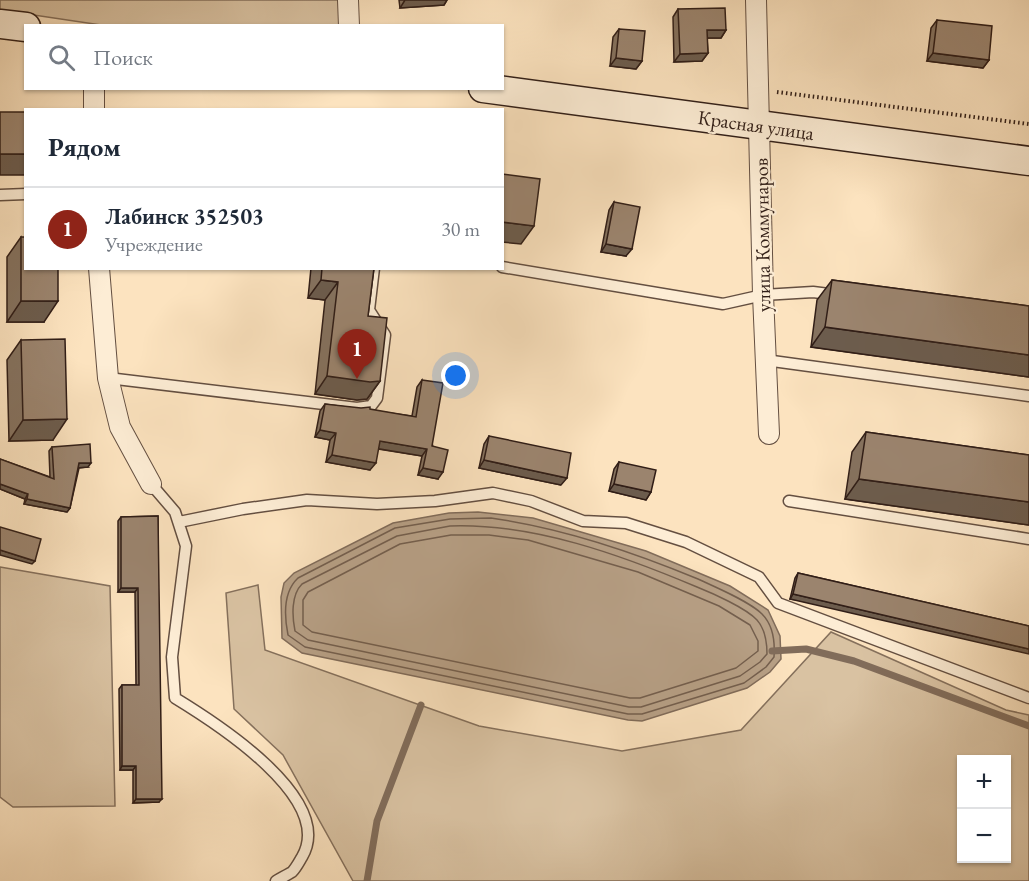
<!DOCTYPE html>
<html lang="ru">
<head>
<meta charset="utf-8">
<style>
	body { margin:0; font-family:"EB Garamond",serif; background:#f2f2f3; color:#1f2937 }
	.controls { position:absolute; right:18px; bottom:18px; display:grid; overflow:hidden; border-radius:0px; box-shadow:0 2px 4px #0004 }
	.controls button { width:54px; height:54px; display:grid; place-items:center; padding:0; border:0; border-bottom:2px solid #e0e1e3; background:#fff; color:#1f2937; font:30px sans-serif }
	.you { position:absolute; left:456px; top:376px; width:21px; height:21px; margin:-15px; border:4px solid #fff; border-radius:50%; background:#1a73e8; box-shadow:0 0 0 9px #1a73e833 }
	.badge { display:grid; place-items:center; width:39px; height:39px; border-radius:50%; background:#8f2418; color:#fff; font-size:20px; font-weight:700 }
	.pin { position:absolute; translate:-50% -50px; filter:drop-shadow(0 2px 3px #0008) }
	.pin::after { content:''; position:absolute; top:32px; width:21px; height:18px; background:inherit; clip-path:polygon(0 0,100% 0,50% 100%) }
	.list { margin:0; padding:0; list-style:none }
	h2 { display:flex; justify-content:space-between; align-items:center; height:78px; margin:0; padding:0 24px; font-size:26px }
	h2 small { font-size:20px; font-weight:400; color:#747a83 }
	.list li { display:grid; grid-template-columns:39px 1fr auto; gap:18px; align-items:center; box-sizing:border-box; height:84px; padding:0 24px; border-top:2px solid #e0e1e3 }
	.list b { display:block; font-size:22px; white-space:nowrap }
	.list p { margin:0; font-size:20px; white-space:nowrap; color:#747a83 }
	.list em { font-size:20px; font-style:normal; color:#747a83 }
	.icon { flex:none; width:33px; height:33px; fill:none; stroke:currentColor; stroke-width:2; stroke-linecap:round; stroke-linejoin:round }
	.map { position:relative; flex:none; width:1029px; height:881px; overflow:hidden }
	.search { position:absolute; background:#fff; box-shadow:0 2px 4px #0004; left:24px; top:24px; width:480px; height:66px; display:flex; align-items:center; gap:15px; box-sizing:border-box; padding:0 21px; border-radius:0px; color:#747a83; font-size:22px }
	.panel { position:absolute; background:#fff; box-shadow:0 2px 4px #0004; left:24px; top:108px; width:480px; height:162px; border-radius:0px }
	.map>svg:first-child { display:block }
	.green { fill:#d9c2a2; stroke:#85705c; stroke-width:1.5; fill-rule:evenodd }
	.water { fill:#b7a086; stroke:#816c5a; stroke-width:1.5 }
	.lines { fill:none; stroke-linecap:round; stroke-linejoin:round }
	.shore { stroke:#745f4e; stroke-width:1.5 }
	.stream { stroke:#816c5a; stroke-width:7 }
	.lane-casing { stroke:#644f41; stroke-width:13 }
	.street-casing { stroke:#644f41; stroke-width:22 }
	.secondary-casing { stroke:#311e17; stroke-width:31 }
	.path { stroke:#311e17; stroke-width:4; stroke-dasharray:1.5 3; stroke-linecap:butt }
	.lane { stroke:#fdedd5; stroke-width:10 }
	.street { stroke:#fdedd5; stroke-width:20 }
	.secondary { stroke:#fdedd5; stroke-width:28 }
	.wall { fill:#85725f; stroke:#311e17; stroke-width:1.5 }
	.shaded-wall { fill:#6c5c4d; stroke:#311e17; stroke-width:1.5 }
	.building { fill:#9b846e; stroke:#311e17; stroke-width:1.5 }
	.labels { text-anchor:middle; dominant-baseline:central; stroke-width:4.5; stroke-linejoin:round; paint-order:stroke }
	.street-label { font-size:20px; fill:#311e17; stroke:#fdedd5 }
</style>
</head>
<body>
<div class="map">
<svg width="1029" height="881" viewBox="0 0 1029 881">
	<rect width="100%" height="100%" fill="#fce3bf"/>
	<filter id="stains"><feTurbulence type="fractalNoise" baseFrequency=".00333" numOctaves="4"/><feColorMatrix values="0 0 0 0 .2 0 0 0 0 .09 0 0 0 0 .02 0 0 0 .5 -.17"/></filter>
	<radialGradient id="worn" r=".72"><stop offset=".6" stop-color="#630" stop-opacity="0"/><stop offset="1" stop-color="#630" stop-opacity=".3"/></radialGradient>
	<path class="green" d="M0,0H341L342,25H101L0,10Z
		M0,567L110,586L115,806L13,807L0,797Z
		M258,585L265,650L479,726L622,751L741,730L831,632L1006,710L1029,715V881H353L283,755L234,709L226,593ZM962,760H1006V858H962Z"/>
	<path class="water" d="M478,512L533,518L646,551L730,586L768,610L780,636L781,659L770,672L747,688L642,721L628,720L302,653L282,638L281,597L284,583L294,573L393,523L449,513Z"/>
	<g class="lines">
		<path class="shore" d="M491,518C562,528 631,551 698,579C715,587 749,601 762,614C773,625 775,643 774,657L766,667L744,683L642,714H628L305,647L288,635C284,615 283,592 298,578L395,528L450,519Z
			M450,526C534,523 621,555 697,587C712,593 746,608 757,620C765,629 767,642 767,654L760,662L740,676L641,707H629L308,640L295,631C292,616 291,595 302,584L397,536Z
			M451,535H489L528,540L638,572L719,606L750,625L758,641V651L736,668L640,698H630L312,632L303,625V600L308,592L400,544Z"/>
		<path class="stream" d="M772,651L806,649L854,661L1029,726
			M367,881L377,821L421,705"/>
		<g class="lane-casing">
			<path id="lane" d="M0,195L26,194
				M502,267L723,304L763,295L813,292L837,295
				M765,360L1029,396
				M108,378L357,408L371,406L377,398L385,335L369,310L374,268
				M151,484L175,512L186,546L172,657L175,698C216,723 336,799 302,857C299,862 296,868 292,872C287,875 281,878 276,881
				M789,501L1029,539
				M179,522L243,509L307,500L377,504L435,501L493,493L531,501L583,521L626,523L686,542L759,577L778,603L1029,698"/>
		</g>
		<g class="street-casing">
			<path id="street" d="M348,0L349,26
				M756,0L763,295L769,434
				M94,110V88
				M99,268L108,378L120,427L151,484"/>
		</g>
		<g class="secondary-casing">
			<path id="secondary" d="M0,24L26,27
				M483,88L1029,161"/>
		</g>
		<path class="path" d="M777,92L1029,124"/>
		<use href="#lane" class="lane"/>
		<use href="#street" class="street"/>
		<use href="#secondary" class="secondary"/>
	</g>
	<path class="wall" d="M399,0H447L444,5L400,8Z
		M678,9L726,30L721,38H707L708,53L702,61L674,62L673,17Z
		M937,20L989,60L983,68L927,61L931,28Z
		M619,29L642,61L636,69L610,66L613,37Z
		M614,202L626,256L601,252L609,210Z
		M21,237L44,322H7V257Z
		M311,268H374L368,316L380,381L367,399L357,400L315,394L325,300L308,298Z
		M832,280L1029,306V377L811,347L817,300Z
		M21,340L53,440L9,441L7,360Z
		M422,380L438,479L418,475L422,456L378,449L370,470L326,462L330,440L315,437L320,411L325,404L412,416L417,387Z
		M866,432L1029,455V525L845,499L852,452Z
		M489,436L561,485L479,468L484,444Z
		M52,447L88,467L79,468L70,508L67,512L24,504L25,499L0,489V459L50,477L49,451Z
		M619,462L651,492L646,500L609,491L614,469Z
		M158,516L159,802L133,803V770H120L119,689L122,685H136L135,592H118V521L121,517Z
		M798,573L1029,626L790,599L795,578Z"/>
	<path class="shaded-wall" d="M405,0H447L444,5L400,8Z
		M707,30H726L721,38H702Z
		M708,53L702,61L674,62L680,54Z
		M933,53L989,60L983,68L927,61Z
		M616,58L642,61L636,69L610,66Z
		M0,154H26V175H0Z
		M502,222L534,226L521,244L502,242Z
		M606,244L632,249L626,256L601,252Z
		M321,280L338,282L325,300L308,298Z
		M21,301H58L44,322H7Z
		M825,327L1029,355V377L811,347Z
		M327,376L380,381L367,399L357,400L315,394Z
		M67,419L53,440L9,441L23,420Z
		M320,430L336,433L330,440L315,437Z
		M380,441L427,449L422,456L374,448Z
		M332,455L376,463L370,470L326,462Z
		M484,460L567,478L561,485L479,468Z
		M79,463H91L88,467L76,468Z
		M423,468L443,472L438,479L418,475Z
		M859,479L1029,502V525L845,499Z
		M0,484L28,494L25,499L0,489Z
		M614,484L651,492L646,500L609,491Z
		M27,499L70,508L67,512L24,504Z
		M0,550L35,561L32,564L0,555Z
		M121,588H138L135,592H118Z
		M793,594L1029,649V654L790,599Z
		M122,766H136L133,770H120Z
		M136,799H162L159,802L133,803Z"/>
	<path class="building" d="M725,8L726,30H707L708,53L680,54L678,9Z
		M937,20L992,26L989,60L933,53Z
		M619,29L645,31L642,61L616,58Z
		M0,112H26V154H0Z
		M502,174L540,179L534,226L502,222Z
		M614,202L640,207L632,249L606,244Z
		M21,237H26V268H58V301H21Z
		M322,268H374L368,316L387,318L380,381L370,382L327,376L338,282L321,280Z
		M832,280L1029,306V355L825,327Z
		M65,339L67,419L23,420L21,340Z
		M422,380L443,383L432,446L448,450L443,472L423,468L427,449L380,441L376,463L332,455L336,433L320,430L325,404L361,408L370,407V409L416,417Z
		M866,432L1029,455V502L859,479Z
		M489,436L571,453L567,478L484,460Z
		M90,444L91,463H79L70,508L27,499L28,494L0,484V459L54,479L52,447Z
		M619,462L656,470L651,492L614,484Z
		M158,516L162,799H136V766H122V685H139L138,588H121V517Z
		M0,527L41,539L35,561L0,550Z
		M798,573L1029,626V649L793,594Z"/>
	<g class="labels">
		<g class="street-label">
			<text transform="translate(756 125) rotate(8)">Красная улица</text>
			<text transform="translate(762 235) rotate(-91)">улица Коммунаров</text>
		</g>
	</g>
	<rect width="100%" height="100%" filter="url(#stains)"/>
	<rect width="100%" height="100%" fill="url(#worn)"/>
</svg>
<div class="controls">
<button>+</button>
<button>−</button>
</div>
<div class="you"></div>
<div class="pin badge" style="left:357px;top:379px">1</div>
<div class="search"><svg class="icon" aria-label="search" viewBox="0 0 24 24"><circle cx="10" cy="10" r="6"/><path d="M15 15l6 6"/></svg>Поиск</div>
<section class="panel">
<h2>Рядом<small></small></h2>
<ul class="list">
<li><span class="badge">1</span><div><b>Лабинск 352503</b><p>Учреждение</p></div><em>30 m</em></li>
</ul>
</section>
</div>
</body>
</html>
